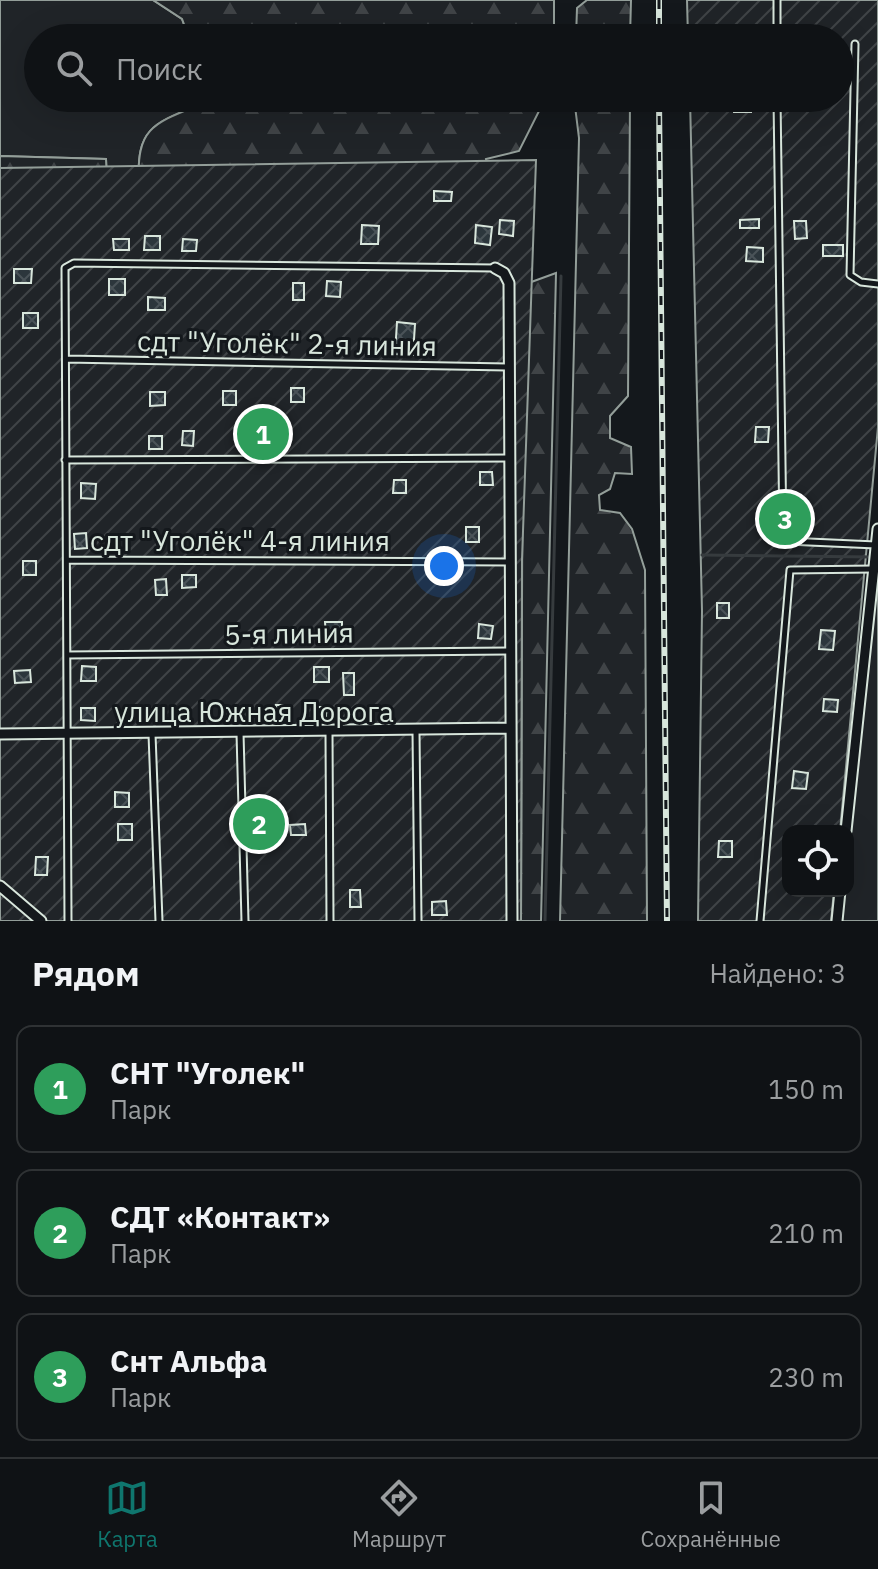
<!DOCTYPE html>
<html lang="ru">
<head>
<meta charset="utf-8">
<style>
	body { margin:0; font-family:"IBM Plex Sans",sans-serif; background:#181b1e; color:#f1f3f6 }
	.controls { position:absolute; right:24px; bottom:24px; display:grid; overflow:hidden; border-radius:16px; box-shadow:0 8px 32px #0002 }
	.controls button { width:72px; height:72px; display:grid; place-items:center; padding:0; border:0; border-bottom:2px solid #2f3234; background:#0f1215; color:#f1f3f6; font:40px sans-serif }
	.you { position:absolute; left:444px; top:566px; width:28px; height:28px; margin:-20px; border:6px solid #fff; border-radius:50%; background:#1a73e8; box-shadow:0 0 0 12px #1a73e833 }
	.badge { display:grid; place-items:center; width:52px; height:52px; border-radius:50%; background:#0f766e; color:#fff; font-size:26px; font-weight:700 }
	.pin { position:absolute; translate:-50% -50%; border:4px solid #fff; box-shadow:0 2px 8px #0006 }
	.list { margin:0; padding:0; list-style:none }
	h2 { display:flex; justify-content:space-between; align-items:center; height:104px; margin:0; padding:0 32px; font-size:34px }
	h2 small { font-size:26px; font-weight:400; color:#9b9ea0 }
	.list li { display:grid; grid-template-columns:52px 1fr auto; gap:24px; align-items:center; box-sizing:border-box; height:128px; margin:0 16px 16px; padding:0 16px; border:2px solid #2f3234; border-radius:16px }
	.list b { display:block; font-size:30px; white-space:nowrap }
	.list p { margin:0; font-size:26px; white-space:nowrap; color:#9b9ea0 }
	.list em { font-size:26px; font-style:normal; color:#9b9ea0 }
	.icon { flex:none; width:44px; height:44px; fill:none; stroke:currentColor; stroke-width:2; stroke-linecap:round; stroke-linejoin:round }
	.map { position:relative; flex:none; width:878px; height:921px; overflow:hidden }
	.search { position:absolute; background:#0f1215; box-shadow:0 8px 32px #0002; left:24px; right:24px; top:24px; height:88px; display:flex; align-items:center; gap:20px; box-sizing:border-box; padding:0 28px; border-radius:44px; color:#9b9ea0; font-size:30px }
	.sheet { height:536px; background:#0f1215 }
	nav { display:flex; justify-content:space-around; align-items:center; box-sizing:border-box; height:112px; border-top:2px solid #2f3234; background:#0f1215; font-size:22px; color:#9b9ea0 }
	nav a { display:grid; justify-items:center; gap:4px }
	nav .on { color:#0f766e }
	.map>svg:first-child { display:block }
	.grass { fill:#202428; stroke:#939e99; stroke-width:2 }
	.forest { fill:url(#forest-firs); stroke:#939e99; stroke-width:2 }
	.garden { fill:url(#garden-furrows); stroke:#939e99; stroke-width:2 }
	.lines { fill:none; stroke-linecap:round; stroke-linejoin:round }
	.stream { stroke:#363b3e; stroke-width:3 }
	.building { fill:url(#building-cross-hatch); stroke:#d8e6dc; stroke-width:2 }
	.lane-casing { stroke:#d8e6dc; stroke-width:9 }
	.street-casing { stroke:#d8e6dc; stroke-width:13 }
	.lane { stroke:#14181c; stroke-width:5 }
	.street { stroke:#14181c; stroke-width:9 }
	.rail-casing { stroke:#d8e6dc; stroke-width:6 }
	.rail { stroke:#14181c; stroke-width:3; stroke-dasharray:9; stroke-linecap:butt }
	.labels { text-anchor:middle; dominant-baseline:central; stroke-width:6; stroke-linejoin:round; paint-order:stroke }
	.street-label { font-size:28px; fill:#d8e6dc; stroke:#14181c }
</style>
</head>
<body>
<div class="map">
<svg width="878" height="921" viewBox="0 0 878 921">
	<defs>
		<pattern id="forest-firs" width="22" height="20" patternUnits="userSpaceOnUse" patternTransform="scale(2)"><rect width="22" height="20" fill="#202428"/><path d="M5 1l3.5 6h-7zM16 11l3.5 6h-7z" fill="#404447"/></pattern>
		<pattern id="garden-furrows" width="10" height="10" patternUnits="userSpaceOnUse" patternTransform="scale(2)"><rect width="10" height="10" fill="#202428"/><path d="M-1 1l2-2M0 10L10 0M9 11l2-2" fill="none" stroke="#404447"/></pattern>
		<pattern id="building-cross-hatch" width="8" height="8" patternUnits="userSpaceOnUse" patternTransform="scale(2)"><rect width="8" height="8" fill="#2c363c"/><path d="M0 0l8 8M0 8l8-8" fill="none" stroke="#4a5358"/></pattern>
	</defs>
	<rect width="100%" height="100%" fill="#14181c"/>
	<path class="grass" d="M0,0H153L182,19L189,38H38V98H202L200,105C154,123 136,128 139,182H107L106,159L0,156Z
		M878,565V921H841L844,891H848V853Z"/>
	<path class="forest" d="M153,0H554V38H189L182,19Z
		M587,0H631L630,38H576L577,8Z
		M202,98H554V106L539,111L519,151L486,159L490,181L139,182C136,128 154,123 199,105Z
		M574,98H630L628,396L610,416V438L631,447L632,474L615,473L610,489L599,495L600,510L620,513L632,529L645,570L647,921H560L579,138Z
		M0,156L106,159L107,182H0Z
		M556,273L541,921H521L523,285Z"/>
	<path class="garden" d="M687,0H878V427L840,831H788V891H834L831,921H698L702,611L690,98H840V38H688Z
		M536,160L522,560L521,921H0V168Z"/>
	<g class="lines">
		<path class="stream" d="M702,555L874,557
			M545,921L561,276"/>
	</g>
	<path class="building" d="M733,98H751V112H734Z
		M434,191L452,192L451,201H434Z
		M759,219V228H740V220Z
		M500,220L514,221L513,236L499,234Z
		M794,221H806L807,238L795,239Z
		M362,225L379,226L378,244H361Z
		M476,225L492,227L490,245L475,243Z
		M145,236H160V250H144Z
		M113,239H129V250H114Z
		M183,239L197,240L196,251H182Z
		M823,245H843V256H823Z
		M747,247L763,248V262L746,261Z
		M14,269H32L31,283H14Z
		M109,279H125V295H109Z
		M327,281L341,282L340,297L326,296Z
		M293,283H304V300H293Z
		M148,297L165,298V310H148Z
		M23,313H38V328H23Z
		M397,322L415,324L413,355L395,354Z
		M291,388H304V402H291Z
		M223,391H236V405H223Z
		M150,392H165V405L150,406Z
		M756,427H769L768,442H755Z
		M183,431H194L193,446L182,445Z
		M149,436H162V449H149Z
		M480,472H492L493,485H480Z
		M394,480H406V493H393Z
		M81,483L96,484L95,499L81,498Z
		M799,509H810L811,525L800,526Z
		M466,527H479V542H466Z
		M86,533L87,548L75,549L74,534Z
		M23,561H36V575H23Z
		M182,575H196V587L182,588Z
		M166,579L167,595H156L155,580Z
		M717,603H729V618H717Z
		M325,622H342V636H326Z
		M479,624L493,626L491,639L478,638Z
		M821,630L835,631L833,650L819,649Z
		M82,666L96,667V681H81Z
		M314,667H329V682H314Z
		M30,670L31,682L15,683L14,671Z
		M343,673H354V695H344Z
		M824,699L838,700L837,712L823,711Z
		M276,705H288L289,718L277,719Z
		M314,707H326V721H314Z
		M81,708H95V721L81,720Z
		M794,771L808,773L806,789L792,788Z
		M115,792L129,793V807H115Z
		M118,824H132V840H118Z
		M305,824L306,835H291L290,825Z
		M719,841H732V857H718Z
		M36,857H48L47,875H35Z
		M350,890H360L361,907H350Z
		M446,901L447,915H432V902Z"/>
	<g class="lines">
		<g class="lane-casing">
			<path id="lane" d="M777,0V38
				M855,44L850,275L861,282L878,284
				M777,98L783,536L787,541L876,545
				M66,359L507,367
				M65,460L509,458
				M67,560L510,562
				M67,655L509,651
				M416,731L418,921
				M240,733L245,921
				M329,733L330,921
				M152,734L159,921
				M68,921L65,268L74,263L495,268
				M760,921L790,570L873,569"/>
		</g>
		<g class="street-casing">
			<path id="street" d="M495,268L504,273L509,283L512,921
				M0,734L509,728
				M846,831L878,529
				M0,886L41,921
				M837,921L840,891"/>
		</g>
		<use href="#lane" class="lane"/>
		<use href="#street" class="street"/>
		<g class="rail-casing">
			<path id="rail" d="M659,0V38
				M659,98L667,921"/>
		</g>
		<use href="#rail" class="rail"/>
	</g>
	<g class="labels">
		<g class="street-label">
			<text transform="translate(287 343) rotate(1)">сдт "Уголёк" 2-я линия</text>
			<text x="240" y="540">сдт "Уголёк" 4-я линия</text>
			<text transform="translate(289 633) rotate(-1)">5-я линия</text>
			<text x="254" y="711">улица Южная Дорога</text>
		</g>
	</g>
</svg>
<div class="controls">
<button><svg class="icon" aria-label="locate" viewBox="0 0 24 24"><circle cx="12" cy="12" r="6"/><path d="M12 2v4M12 18v4M2 12h4M18 12h4"/></svg></button>
</div>
<div class="you"></div>
<div class="pin badge" style="left:263px;top:434px;background:#2e9e5b">1</div>
<div class="pin badge" style="left:259px;top:824px;background:#2e9e5b">2</div>
<div class="pin badge" style="left:785px;top:519px;background:#2e9e5b">3</div>
<div class="search"><svg class="icon" aria-label="search" viewBox="0 0 24 24"><circle cx="10" cy="10" r="6"/><path d="M15 15l6 6"/></svg>Поиск</div>
</div>
<section class="sheet">
<h2>Рядом<small>Найдено: 3</small></h2>
<ul class="list">
<li><span class="badge" style="background:#2e9e5b">1</span><div><b>СНТ &quot;Уголек&quot;</b><p>Парк</p></div><em>150 m</em></li>
<li><span class="badge" style="background:#2e9e5b">2</span><div><b>СДТ «Контакт»</b><p>Парк</p></div><em>210 m</em></li>
<li><span class="badge" style="background:#2e9e5b">3</span><div><b>Снт Альфа</b><p>Парк</p></div><em>230 m</em></li>
</ul>
</section>
<nav>
<a class="on"><svg class="icon" aria-label="map" viewBox="0 0 24 24"><path d="M3 6l6-2 6 2 6-2v14l-6 2-6-2-6 2zM9 4v14M15 6v14"/></svg>Карта</a>
<a><svg class="icon" aria-label="directions" viewBox="0 0 24 24"><path d="M12 3l9 9-9 9-9-9zM9 14v-3h6M13 9l2 2-2 2"/></svg>Маршрут</a>
<a><svg class="icon" aria-label="saved" viewBox="0 0 24 24"><path d="M7 4h10v16l-5-4-5 4z"/></svg>Сохранённые</a>
</nav>
</body>
</html>
